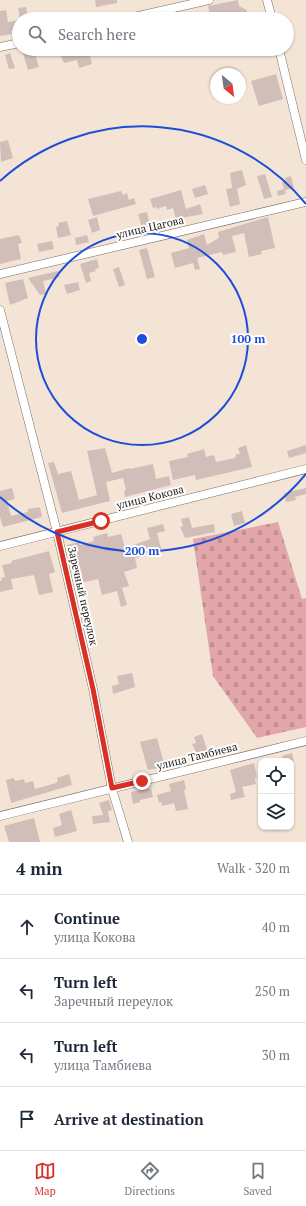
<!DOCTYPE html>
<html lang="en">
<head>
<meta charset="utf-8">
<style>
	body { margin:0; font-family:"PT Serif",serif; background:#f6f6f7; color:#1f2937 }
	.controls { position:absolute; right:12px; bottom:12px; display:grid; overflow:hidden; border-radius:8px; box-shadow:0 1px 3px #0004 }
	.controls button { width:36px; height:36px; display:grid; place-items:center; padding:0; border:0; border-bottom:1px solid #e0e1e3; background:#fff; color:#1f2937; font:20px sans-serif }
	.compass { position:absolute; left:210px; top:68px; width:36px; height:36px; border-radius:50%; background:#fff; box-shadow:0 1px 3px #0004; rotate:151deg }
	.stop { position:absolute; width:12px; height:12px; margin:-9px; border:3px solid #d93025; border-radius:50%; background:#fff }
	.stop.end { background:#d93025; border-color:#fff; box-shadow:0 1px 4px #0008 }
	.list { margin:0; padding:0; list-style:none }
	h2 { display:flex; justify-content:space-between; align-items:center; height:52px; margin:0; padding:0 16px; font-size:17px }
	h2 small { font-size:13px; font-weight:400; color:#747a83 }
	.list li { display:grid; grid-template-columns:26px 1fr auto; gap:12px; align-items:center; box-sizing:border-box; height:64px; padding:0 16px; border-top:1px solid #e0e1e3 }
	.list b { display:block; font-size:15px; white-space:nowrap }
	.list p { margin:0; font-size:13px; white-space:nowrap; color:#747a83 }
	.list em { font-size:13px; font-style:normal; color:#747a83 }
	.icon { flex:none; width:22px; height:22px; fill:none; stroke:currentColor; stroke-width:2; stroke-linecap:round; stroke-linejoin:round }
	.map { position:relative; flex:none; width:306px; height:842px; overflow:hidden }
	.search { position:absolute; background:#fff; box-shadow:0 1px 3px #0004; left:12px; right:12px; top:12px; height:44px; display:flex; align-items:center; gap:10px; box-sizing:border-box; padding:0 14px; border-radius:22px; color:#747a83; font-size:15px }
	.sheet { height:308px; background:#fff }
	nav { display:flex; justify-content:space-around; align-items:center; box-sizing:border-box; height:56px; border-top:1px solid #e0e1e3; background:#fff; font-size:11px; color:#747a83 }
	nav a { display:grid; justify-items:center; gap:2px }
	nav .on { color:#d93025 }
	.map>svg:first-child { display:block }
	.cemetery { fill:url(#cemetery-stones) }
	.building { fill:#d2beb8 }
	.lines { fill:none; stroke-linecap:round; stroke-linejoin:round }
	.minor-casing { stroke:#7a6c61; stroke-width:9 }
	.minor { stroke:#fff; stroke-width:8 }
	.route { stroke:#d93025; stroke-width:5 }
	.ring { fill:none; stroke:#1d4ed8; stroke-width:2 }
	.labels { text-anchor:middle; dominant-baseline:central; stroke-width:4; stroke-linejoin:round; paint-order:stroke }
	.street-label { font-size:11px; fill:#201b16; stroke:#fff }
	.centre { fill:#1d4ed8; stroke:#fff; stroke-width:2 }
	.ring-label { font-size:12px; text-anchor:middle; font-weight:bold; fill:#1d4ed8; stroke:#fff; stroke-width:4; stroke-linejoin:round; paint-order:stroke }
</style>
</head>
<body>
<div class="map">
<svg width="306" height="842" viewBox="0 0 306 842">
	<defs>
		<pattern id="cemetery-stones" width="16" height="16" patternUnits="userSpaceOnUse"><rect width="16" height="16" fill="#e2a6ab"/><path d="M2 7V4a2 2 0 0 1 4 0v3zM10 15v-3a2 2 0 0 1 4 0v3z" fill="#c28e92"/></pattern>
	</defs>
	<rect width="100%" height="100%" fill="#f3e4d6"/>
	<path class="cemetery" d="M278,522L302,599L306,598V727L257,738L213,676L193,539Z"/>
	<path class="building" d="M95,0H117V3L96,7Z
		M238,0L239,6L247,10L242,19H228V17L211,19L208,6Z
		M26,7L28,19H20L18,8Z
		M6,10L8,22L19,20V30L11,31L12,34L0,36V11Z
		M193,13L195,19H175V17Z
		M61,49H88L92,64L79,68L77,60L64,63L59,52L62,51Z
		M34,50L39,67L28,70L23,53Z
		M10,53L15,68L9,69L5,55Z
		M276,74L283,99L259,106L251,81Z
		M8,140L13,158L1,162L0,142Z
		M242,170L246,185L237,189L240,204L230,207L226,189L232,188L230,173Z
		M265,174L272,197L264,199L257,176Z
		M291,176L294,188L285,190L286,194L278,196L277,191L284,189L282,182L285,181V178Z
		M205,185L208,194L195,198L192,189Z
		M181,190L186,209L200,204L203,214L176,219L173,208L167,210L166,206L157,209V207L153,208L150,199Z
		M121,191L123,195L127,193L129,200L134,198L136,204L93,216L88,199Z
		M147,212L150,226L142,228L138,214Z
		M97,217L100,230L92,233L88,220Z
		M268,217L275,248L261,251L262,254L249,257L244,233L232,236L236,252L223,255L222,252L197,258L200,269L195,270L193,263L175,268L171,253L189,248L187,240L204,234L207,245L219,238L218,232Z
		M67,221L71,235L58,238L56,227L59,226L58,223Z
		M19,235L22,243L18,244L21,259L0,264V239Z
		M87,235L89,242L76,245L75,238Z
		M52,241L54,249L39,252L37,244Z
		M147,248L155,277L147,279L139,250Z
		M97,259L99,268L95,269L96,271L89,273L91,281L86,283L80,264Z
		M119,267L125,285L119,287L113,269Z
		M58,271L60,277L43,281L46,294L40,295L28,278Z
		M23,279L28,298L10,305L5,283Z
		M78,282L80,290L67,294L64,285Z
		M246,445L252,467L196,480L195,475L173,480L169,461L188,457L187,454L204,449L206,457L214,455L216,462L235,458L236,454H240L238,448Z
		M306,445V453L289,458L287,451Z
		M105,448L112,473L129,468L130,469L153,464L156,479L169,476L171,485L125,497L124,491L126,490L123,478L106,482L110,501L62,513L48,463L54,462L58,474L71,471L79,500L97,495L87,451Z
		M12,488L15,499L7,501L11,516L28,512V509L40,507L42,517L3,527L0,517V491Z
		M306,488V494L295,497L296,500L286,502L284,493Z
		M242,511L245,523L234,526L231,514Z
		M189,517L192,528L214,524L215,532L185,538L180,527L183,526L181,519Z
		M163,524L165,531L157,533L162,552L135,558L137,568L124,572L129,586L122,588L127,605L121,607L117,591L102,595L98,579L77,584L67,545L79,542L80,545L94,541L93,537L107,533L108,537L121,534L125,548L150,539L147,528Z
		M49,551L55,572L49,574L53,592L39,595L34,575L11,579L13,589L0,592V581L2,580L1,578L5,577L2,565L12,563L11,561Z
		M132,673L135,687L113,694L112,686L119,684L117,676Z
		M202,734L209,756L199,759L192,744L196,743L194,737Z
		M157,738L165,767L148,770L140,742Z
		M292,753L294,761H283L282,756Z
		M254,763L257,777L255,778L256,784L242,787L245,797L231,800L230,794L236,792L230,770Z
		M69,774L72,785L11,803L6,780L14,778L15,781L24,779L25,783L33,781L35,789L56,783L58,781L57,778Z
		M184,780L186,789L184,790L188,809L176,811L174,803L162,806L161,802L159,803L157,795L171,791L169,784Z
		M151,788L153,797L140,800V802L133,804L131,792Z
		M109,800L112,810L108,811L110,822L93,824L92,816L103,815L99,803Z
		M71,810L77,831L55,837L53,828L62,825L59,814Z
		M34,818L40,842H9L4,826Z"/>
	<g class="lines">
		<g class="minor-casing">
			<path id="minor" d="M267,0L272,19
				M125,19L209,0
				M0,47L19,43
				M279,49L306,160
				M0,274L306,202
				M0,310L57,532L93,689L112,789L128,842
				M0,546L306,469
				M0,816L306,741"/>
		</g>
		<use href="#minor" class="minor"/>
	</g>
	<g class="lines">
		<path class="route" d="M101,521L57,532L93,689L112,788L142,781"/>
	</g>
	<g class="ring">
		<circle cx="142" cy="339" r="106"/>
		<path d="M306 474A212 212 0 0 1 0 497M0 181A212 212 0 0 1 306 204"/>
	</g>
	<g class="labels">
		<g class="street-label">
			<text transform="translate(150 227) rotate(-13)">улица Цагова</text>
			<text transform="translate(150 497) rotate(-14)">улица Кокова</text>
			<text transform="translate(83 596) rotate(77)">Заречный переулок</text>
			<text transform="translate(197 756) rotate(-14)">улица Тамбиева</text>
		</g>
	</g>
	<circle cx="142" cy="339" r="6" class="centre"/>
	<g class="ring-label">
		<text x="248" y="343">100 m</text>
		<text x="142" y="555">200 m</text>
	</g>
</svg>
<div class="controls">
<button><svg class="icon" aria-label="locate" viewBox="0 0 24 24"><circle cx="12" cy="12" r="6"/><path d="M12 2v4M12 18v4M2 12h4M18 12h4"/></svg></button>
<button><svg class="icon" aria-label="layers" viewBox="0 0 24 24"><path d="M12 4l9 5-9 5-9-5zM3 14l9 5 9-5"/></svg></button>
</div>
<svg class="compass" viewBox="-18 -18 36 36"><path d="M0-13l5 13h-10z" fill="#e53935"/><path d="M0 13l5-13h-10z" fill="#747a83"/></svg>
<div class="stop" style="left:101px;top:521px"></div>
<div class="stop end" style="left:142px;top:781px"></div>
<div class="search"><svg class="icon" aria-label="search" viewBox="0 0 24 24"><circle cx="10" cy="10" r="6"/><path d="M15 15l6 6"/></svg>Search here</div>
</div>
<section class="sheet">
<h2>4 min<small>Walk · 320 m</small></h2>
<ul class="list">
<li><svg class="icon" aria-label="ahead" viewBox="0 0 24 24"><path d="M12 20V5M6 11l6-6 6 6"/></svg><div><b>Continue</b><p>улица Кокова</p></div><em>40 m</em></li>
<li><svg class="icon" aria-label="left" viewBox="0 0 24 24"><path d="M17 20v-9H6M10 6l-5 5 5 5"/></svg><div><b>Turn left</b><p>Заречный переулок</p></div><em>250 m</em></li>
<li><svg class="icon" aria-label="left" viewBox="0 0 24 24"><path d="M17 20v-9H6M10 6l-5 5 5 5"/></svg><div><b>Turn left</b><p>улица Тамбиева</p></div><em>30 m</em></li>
<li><svg class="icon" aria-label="arrive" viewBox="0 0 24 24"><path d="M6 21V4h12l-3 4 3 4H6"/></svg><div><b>Arrive at destination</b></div></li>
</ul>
</section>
<nav>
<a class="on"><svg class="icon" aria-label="map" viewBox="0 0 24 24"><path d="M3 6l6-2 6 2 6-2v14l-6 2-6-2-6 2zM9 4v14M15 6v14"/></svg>Map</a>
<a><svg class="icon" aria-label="directions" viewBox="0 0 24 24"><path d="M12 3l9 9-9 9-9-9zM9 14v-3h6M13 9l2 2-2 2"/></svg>Directions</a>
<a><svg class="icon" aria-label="saved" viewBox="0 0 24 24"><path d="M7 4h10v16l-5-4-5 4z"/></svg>Saved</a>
</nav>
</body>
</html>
